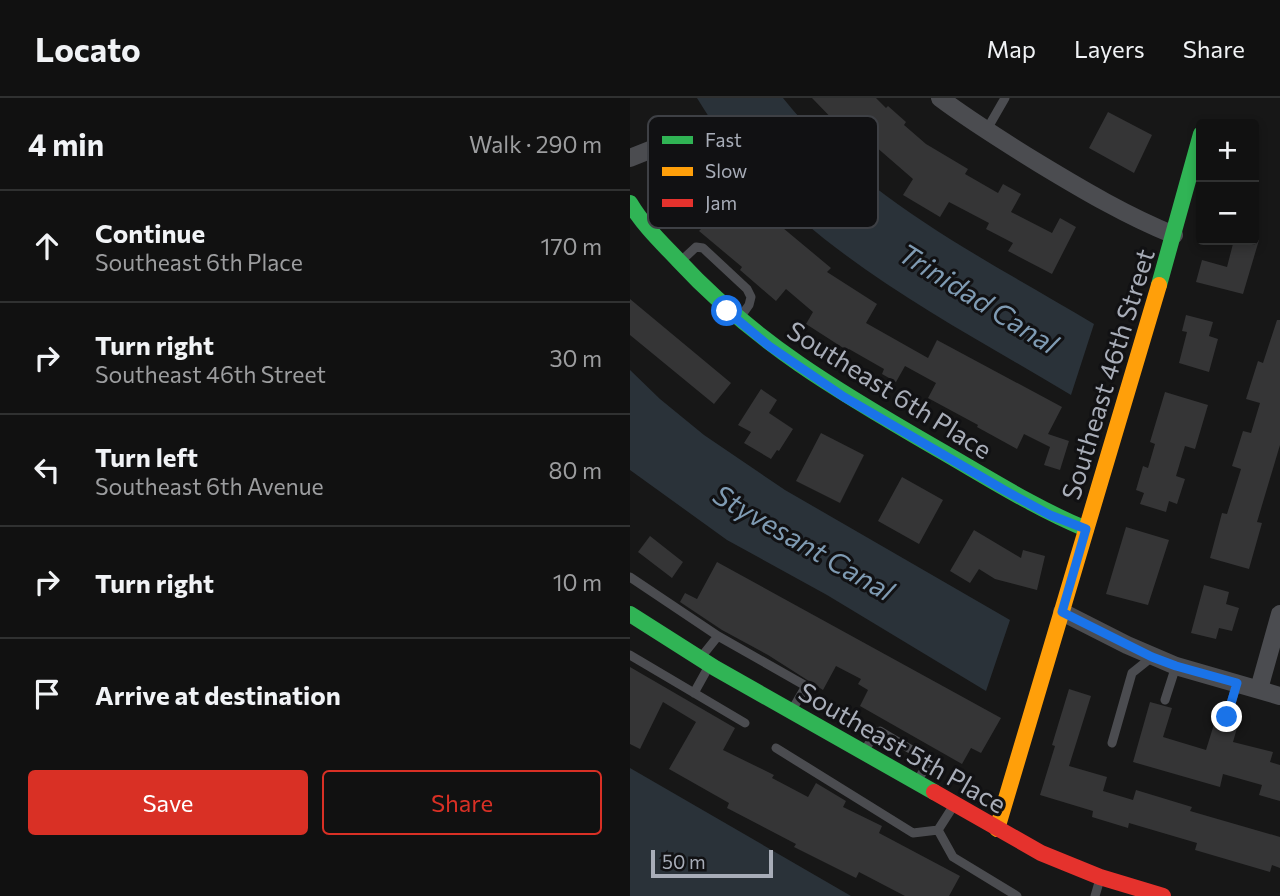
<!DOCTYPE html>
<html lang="en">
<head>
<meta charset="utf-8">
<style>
	body { margin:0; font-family:Commissioner,sans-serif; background:#1a1a1a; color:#f1f3f6 }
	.controls { position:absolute; right:21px; top:21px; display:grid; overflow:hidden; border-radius:7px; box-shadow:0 4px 10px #0003 }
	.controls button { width:63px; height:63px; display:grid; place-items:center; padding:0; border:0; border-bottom:2px solid #303131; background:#111; color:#f1f3f6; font:35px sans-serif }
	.scale { position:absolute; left:21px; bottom:18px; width:122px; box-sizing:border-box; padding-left:7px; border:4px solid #a8adb8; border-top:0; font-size:19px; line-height:24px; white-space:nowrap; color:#a8adb8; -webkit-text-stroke:5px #111113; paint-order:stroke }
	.stop { position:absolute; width:21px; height:21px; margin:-16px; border:5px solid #1a73e8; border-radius:50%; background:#fff }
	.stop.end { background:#1a73e8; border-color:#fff; box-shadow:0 2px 7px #0008 }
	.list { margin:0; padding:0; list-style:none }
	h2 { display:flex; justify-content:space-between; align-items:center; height:91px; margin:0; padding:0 28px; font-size:30px }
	h2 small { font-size:23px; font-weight:400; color:#9c9d9f }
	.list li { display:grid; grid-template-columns:46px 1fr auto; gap:21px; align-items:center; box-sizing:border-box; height:112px; padding:0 28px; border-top:2px solid #303131 }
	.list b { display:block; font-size:26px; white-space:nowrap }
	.list p { margin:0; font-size:23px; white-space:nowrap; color:#9c9d9f }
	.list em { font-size:23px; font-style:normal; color:#9c9d9f }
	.actions { display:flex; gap:14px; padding:21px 28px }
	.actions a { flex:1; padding:16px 0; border:2px solid #d93025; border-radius:7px; text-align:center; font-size:24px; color:#d93025 }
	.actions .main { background:#d93025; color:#fff }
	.icon { flex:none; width:38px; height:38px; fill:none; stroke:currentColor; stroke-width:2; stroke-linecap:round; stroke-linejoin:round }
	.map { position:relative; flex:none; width:650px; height:798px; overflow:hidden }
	header { display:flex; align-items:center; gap:42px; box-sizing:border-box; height:98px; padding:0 35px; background:#111; border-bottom:2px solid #303131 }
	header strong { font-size:33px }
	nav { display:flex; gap:38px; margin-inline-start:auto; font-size:24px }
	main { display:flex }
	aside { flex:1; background:#111 }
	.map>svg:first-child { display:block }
	.water { fill:#2a3239 }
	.building { fill:#353536 }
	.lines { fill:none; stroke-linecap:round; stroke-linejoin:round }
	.lane { stroke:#4b4c50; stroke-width:9 }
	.street { stroke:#4b4c50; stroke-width:18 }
	.fast { stroke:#30b455; stroke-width:16 }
	.slow { stroke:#ff9f0a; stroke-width:16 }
	.jam { stroke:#e5322d; stroke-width:16 }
	.route { stroke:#1a73e8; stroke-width:9 }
	.labels { text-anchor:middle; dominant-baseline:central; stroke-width:6; stroke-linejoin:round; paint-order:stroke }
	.street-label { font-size:26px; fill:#a8adb8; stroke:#111113 }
	.water-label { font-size:28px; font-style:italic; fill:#7f9bb3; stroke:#111113 }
	.key { fill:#111113; stroke:#3e4045; stroke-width:2 }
	.key-label { font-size:19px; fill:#a8adb8 }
</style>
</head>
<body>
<header>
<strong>Locato</strong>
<nav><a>Map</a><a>Layers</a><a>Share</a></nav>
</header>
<main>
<aside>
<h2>4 min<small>Walk · 290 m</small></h2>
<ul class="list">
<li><svg class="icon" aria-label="ahead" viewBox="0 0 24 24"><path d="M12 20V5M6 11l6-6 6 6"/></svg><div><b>Continue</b><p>Southeast 6th Place</p></div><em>170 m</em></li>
<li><svg class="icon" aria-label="right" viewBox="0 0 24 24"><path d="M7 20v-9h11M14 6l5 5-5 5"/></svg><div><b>Turn right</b><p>Southeast 46th Street</p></div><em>30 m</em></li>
<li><svg class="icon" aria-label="left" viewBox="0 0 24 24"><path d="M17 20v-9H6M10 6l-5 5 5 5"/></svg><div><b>Turn left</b><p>Southeast 6th Avenue</p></div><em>80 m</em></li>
<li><svg class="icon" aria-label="right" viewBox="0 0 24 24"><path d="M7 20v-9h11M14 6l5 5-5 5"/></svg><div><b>Turn right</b></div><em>10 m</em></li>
<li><svg class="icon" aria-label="arrive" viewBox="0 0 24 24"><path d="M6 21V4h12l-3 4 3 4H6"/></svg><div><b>Arrive at destination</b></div></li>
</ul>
<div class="actions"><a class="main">Save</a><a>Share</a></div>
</aside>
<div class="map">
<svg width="650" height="798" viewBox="0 0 650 798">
	<rect width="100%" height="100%" fill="#171717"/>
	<path class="water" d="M67,0H153C234,102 354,160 464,226L441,297C305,215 152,142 67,0Z
		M0,272L30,301L74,337L155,392L380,522L356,593L197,497L97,442L0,372Z
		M0,670L221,798H0Z"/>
	<path class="building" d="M182,0H246L256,10L258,8L276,24L274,27L296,46L338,71L335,76L368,95L373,86L391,96L381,114L422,135L430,120L446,129L422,176L378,153L383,145L356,131L359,125L319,104L310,119L273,97L283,81L222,28L215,34Z
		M478,14L522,37L504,75L459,50Z
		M92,79L201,170L197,174L247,206L236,225L298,260L307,242L432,309L418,336L439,343L430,372L414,367L420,349L394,336L387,351L347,329L348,327L298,300L306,285L275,268L266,284L252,276L254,271L219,251L218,253L176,226L183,214L156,191L146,203L110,172L112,169L69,133L71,131L37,94L47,85L68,108Z
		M604,142H629L613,196L566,184L572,162L597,169Z
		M0,201L101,285L84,306L0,237Z
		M556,217L583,224L579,238L588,241L579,274L549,265L557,234L552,233Z
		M647,222H650V347L627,424L632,425L619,471L580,460L592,415L597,416L611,371L602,368L613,333L621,335L630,305L616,301L628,263L633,265Z
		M131,291L147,302L139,315L163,331L149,353L147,352L141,361L114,345L121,334L108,327Z
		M535,294L578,307L565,351L555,348L546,378L555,381L547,406L539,403L536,414L510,406L514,395L506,392L513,368L518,370L525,346L520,344Z
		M191,335L234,357L210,405L166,383Z
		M272,379L313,402L289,446L248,423Z
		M496,429L539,442L518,507L476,496Z
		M344,432L391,460L393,452L415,458L407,492L365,481L349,471L340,485L320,473Z
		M20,438L53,464L42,480L8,454Z
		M87,464L371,620L351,655L341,650L332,666L230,608L238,592L228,586L231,581L206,568L193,592L138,557L92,532L50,504L55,495L67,501Z
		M574,487L599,494L596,506L609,510L602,533L589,530L586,541L561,535Z
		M0,569L105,630L93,652L144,677L142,680L178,699L186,685L216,703L213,709L252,728L249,735L330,778L319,798H275L229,774L226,780L164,749L166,746L97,710L99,705L39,671L66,624L33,604L10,651L0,646Z
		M439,591L461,598L439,668L477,679L473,693L503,702L506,692L562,709L560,713L650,739V770L642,767L640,774L565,752L567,745L499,725L498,730L462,719L463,713L410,697L425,648L422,647Z
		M520,604L542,610L533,639L576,652L585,623L607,630L603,644L643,654L640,664L650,667V703L629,697L632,687L593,676L590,689L503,664Z"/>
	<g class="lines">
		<path class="lane" d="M356,33L375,0
			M51,163L66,149L73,150L117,191L121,199L119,207L109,221
			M0,479L88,538
			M0,557L115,625
			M72,558L88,538L176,588L162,612
			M64,595L79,568
			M535,602L546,568
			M597,619L607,585
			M482,645L502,575L522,559
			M146,650L283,735L308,732L323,759L387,798
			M235,652L246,634L250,633L297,661L298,666L287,683
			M308,732L324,707
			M465,798L470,781"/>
		<path class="street" d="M310,0C342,24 376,45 410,66C453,92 497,118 544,137
			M0,60L50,40
			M432,514L497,547L546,568L650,598
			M629,591L650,516"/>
		<path class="fast" d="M0,105C13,127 31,144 48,162C125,245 209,294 306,350C355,378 403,409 456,431
			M529,187L571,36
			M0,516L85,570L304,694"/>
		<path class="slow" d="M367,731L529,187"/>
		<path class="jam" d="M304,694L411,755L470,779L533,798"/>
	</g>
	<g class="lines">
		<path class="route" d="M97,213L139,248L214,299L374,392L420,417L456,431L432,514L522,559L546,568L607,585L597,619"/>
	</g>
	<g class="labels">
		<g class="street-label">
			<text transform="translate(477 276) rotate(-73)">Southeast 46th Street</text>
			<text transform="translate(260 291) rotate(32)">Southeast 6th Place</text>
			<text transform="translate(273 649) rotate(30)">Southeast 5th Place</text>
		</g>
		<g class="water-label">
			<text transform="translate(349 200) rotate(32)">Trinidad Canal</text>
			<text transform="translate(174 444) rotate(30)">Styvesant Canal</text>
		</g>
	</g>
	<rect x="18" y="18" width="230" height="112" rx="10" class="key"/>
	<rect x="32" y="38" width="31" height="8" fill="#30b455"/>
	<rect x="32" y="69" width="31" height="9" fill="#ff9f0a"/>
	<rect x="32" y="101" width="31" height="8" fill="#e5322d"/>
	<g class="key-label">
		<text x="75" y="49">Fast</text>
		<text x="75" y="80">Slow</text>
		<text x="75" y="112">Jam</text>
	</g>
</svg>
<div class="controls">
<button>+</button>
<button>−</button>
</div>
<div class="scale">50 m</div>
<div class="stop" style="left:97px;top:213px"></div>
<div class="stop end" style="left:597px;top:619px"></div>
</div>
</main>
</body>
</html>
